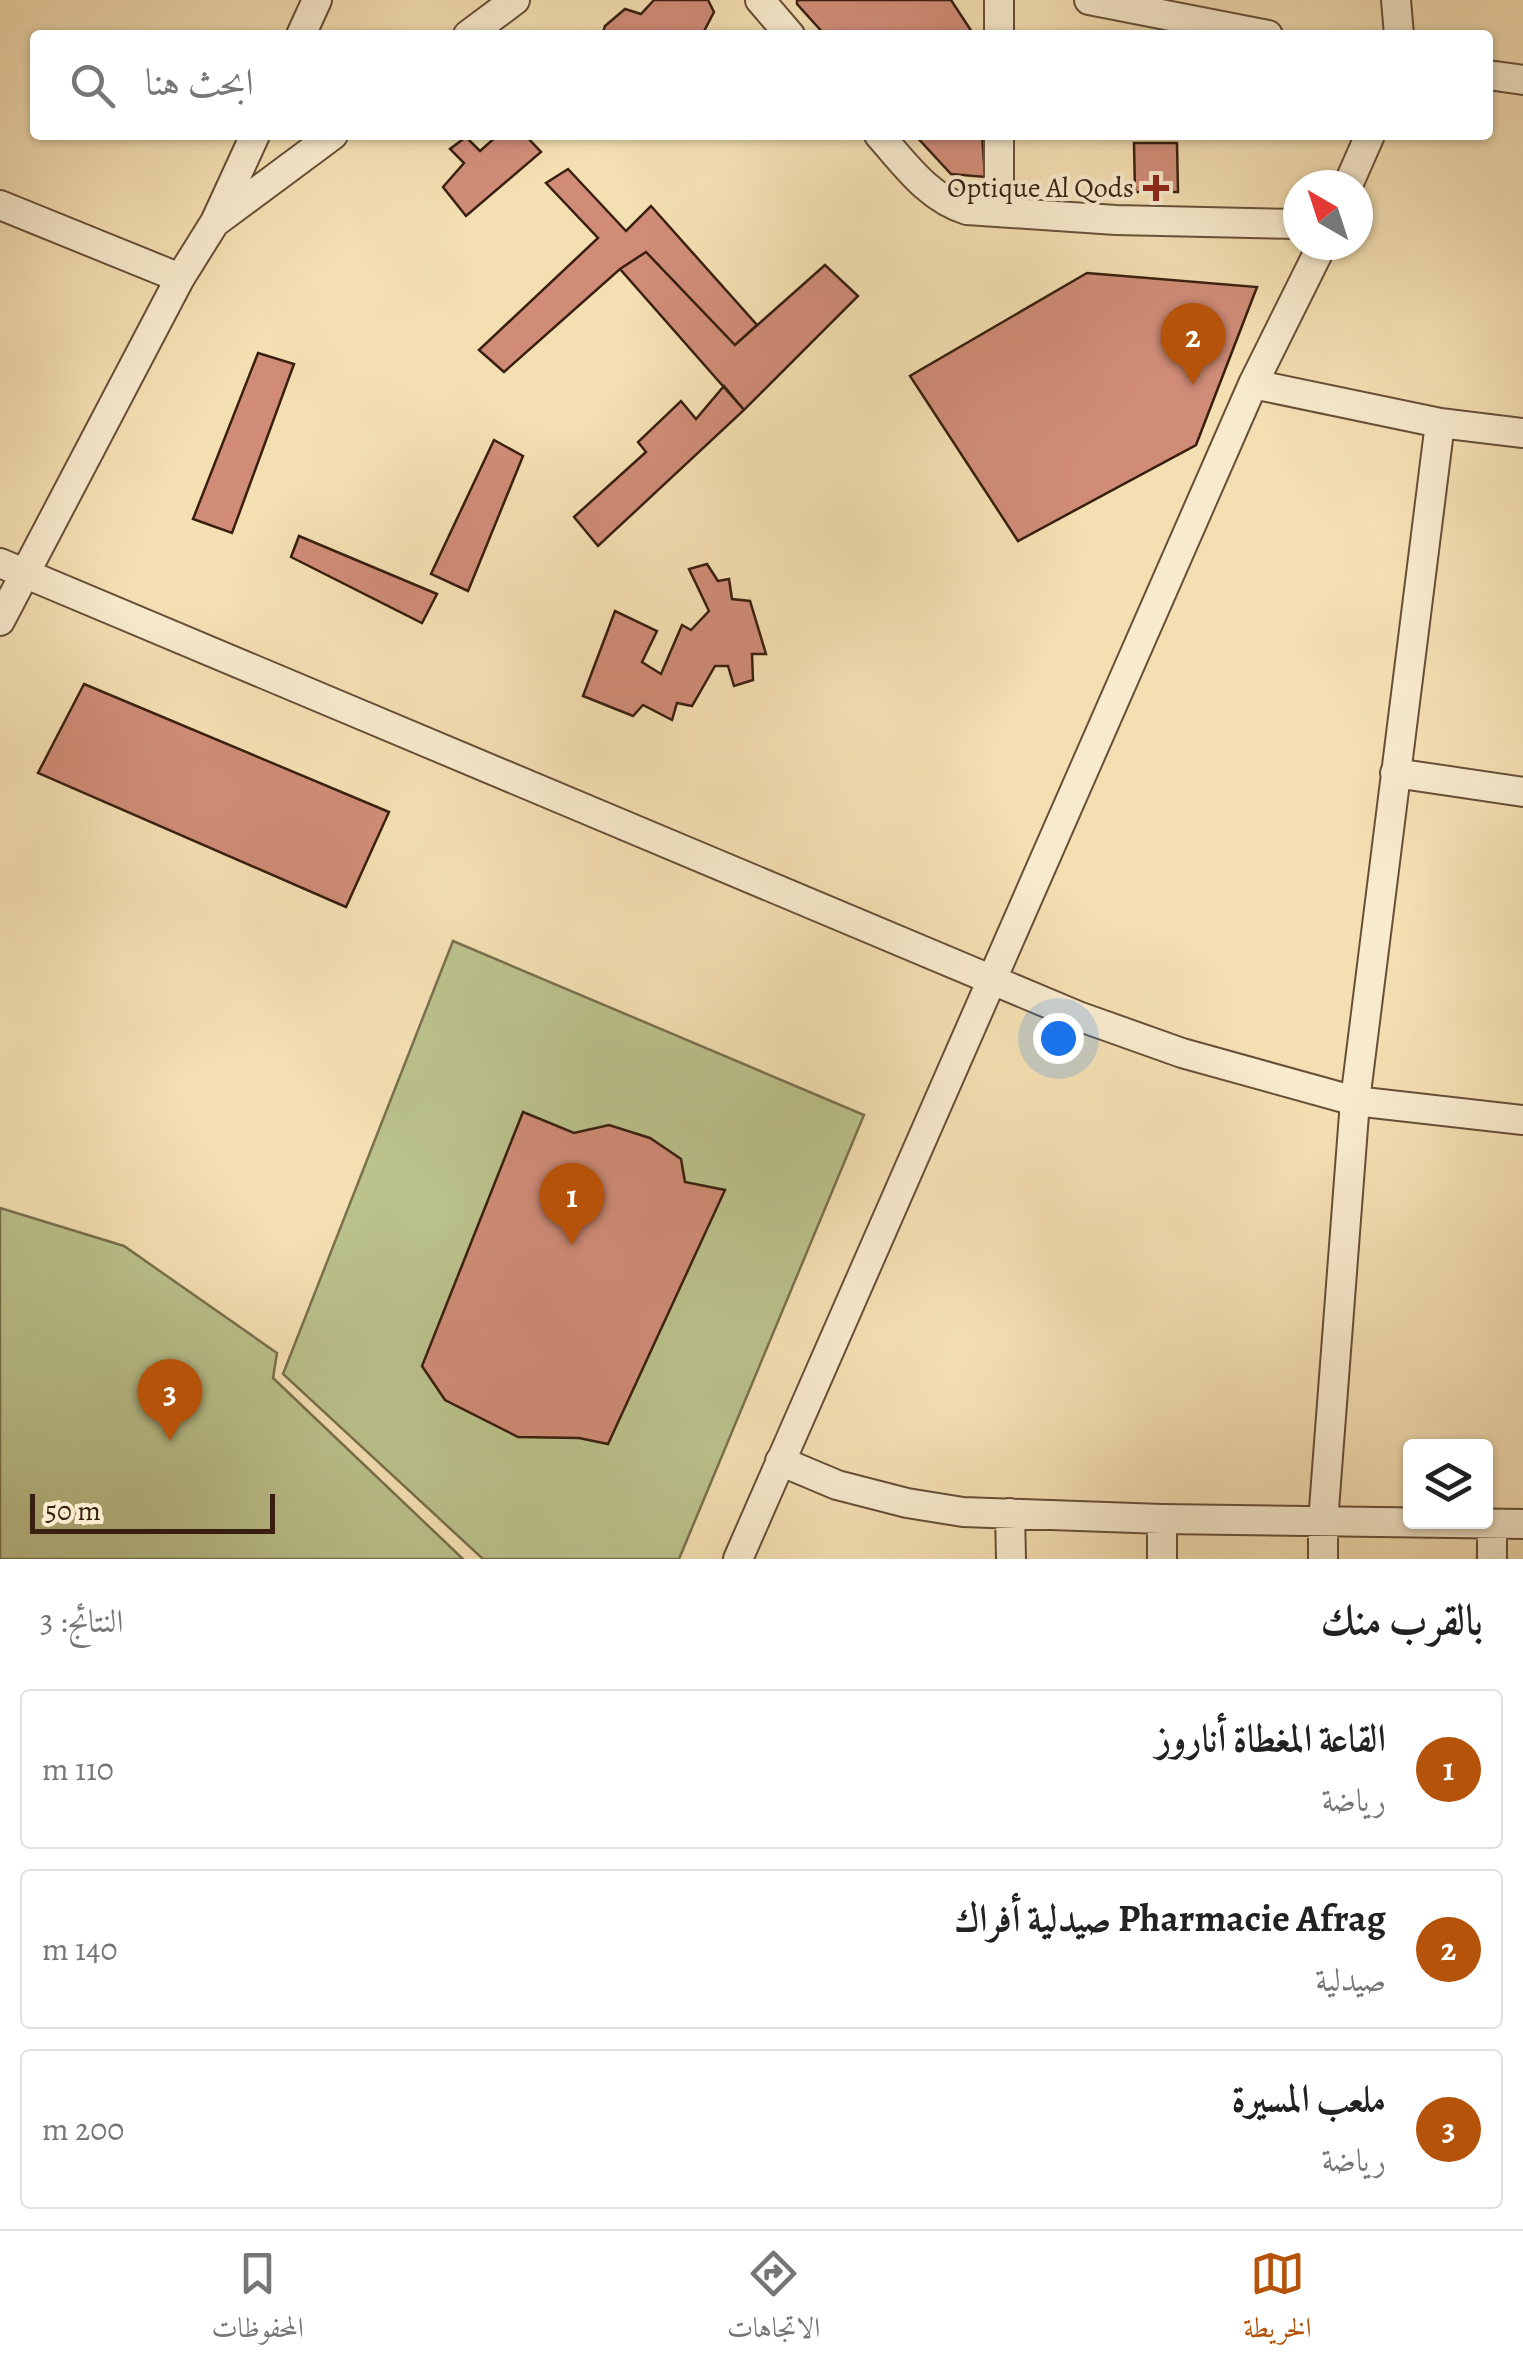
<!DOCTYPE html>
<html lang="ar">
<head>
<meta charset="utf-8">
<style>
	body { margin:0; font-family:Alegreya,Amiri,serif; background:#f2f2f2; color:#222; direction:rtl }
	.controls { position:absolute; right:30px; bottom:30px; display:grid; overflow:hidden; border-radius:10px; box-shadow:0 2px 8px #0004 }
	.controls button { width:90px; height:90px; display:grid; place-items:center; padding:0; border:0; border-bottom:2px solid #e0e0e0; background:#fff; color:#222; font:50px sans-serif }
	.compass { position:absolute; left:1283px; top:170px; width:90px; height:90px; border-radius:50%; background:#fff; box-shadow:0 2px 8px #0004; rotate:321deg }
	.scale { position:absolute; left:30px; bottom:25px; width:245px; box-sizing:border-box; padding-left:10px; border:5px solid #381f0f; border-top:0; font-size:28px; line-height:35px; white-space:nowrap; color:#381f0f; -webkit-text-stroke:8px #f8eacd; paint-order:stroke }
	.you { position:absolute; left:1058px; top:1038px; width:35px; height:35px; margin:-25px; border:8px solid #fff; border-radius:50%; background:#1a73e8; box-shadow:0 0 0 15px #1a73e833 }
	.badge { display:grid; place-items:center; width:65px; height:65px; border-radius:50%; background:#b45309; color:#fff; font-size:32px; font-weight:700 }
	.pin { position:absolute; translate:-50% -82px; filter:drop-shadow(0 2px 5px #0008) }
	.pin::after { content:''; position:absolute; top:52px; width:35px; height:30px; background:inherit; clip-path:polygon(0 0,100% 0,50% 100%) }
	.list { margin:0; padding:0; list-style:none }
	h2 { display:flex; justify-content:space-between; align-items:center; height:130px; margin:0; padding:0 40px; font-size:42px }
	h2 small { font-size:32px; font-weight:400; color:#767676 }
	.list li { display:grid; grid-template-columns:65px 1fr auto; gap:30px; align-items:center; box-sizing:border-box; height:160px; margin:0 20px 20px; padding:0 20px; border:2px solid #e0e0e0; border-radius:10px }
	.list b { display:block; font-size:38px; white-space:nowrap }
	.list p { margin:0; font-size:32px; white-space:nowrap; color:#767676 }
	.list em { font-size:32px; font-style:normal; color:#767676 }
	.icon { flex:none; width:55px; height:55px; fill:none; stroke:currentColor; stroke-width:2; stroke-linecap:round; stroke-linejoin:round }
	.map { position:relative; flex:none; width:1523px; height:1559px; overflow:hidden; direction:ltr }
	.search { position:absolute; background:#fff; box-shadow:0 2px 8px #0004; left:30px; right:30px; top:30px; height:110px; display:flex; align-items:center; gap:25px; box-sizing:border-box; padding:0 35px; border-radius:10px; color:#767676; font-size:38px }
	.sheet { height:670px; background:#fff }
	nav { display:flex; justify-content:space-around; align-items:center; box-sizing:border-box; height:140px; border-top:2px solid #e0e0e0; background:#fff; font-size:28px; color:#767676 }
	nav a { display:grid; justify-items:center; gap:5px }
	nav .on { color:#b45309 }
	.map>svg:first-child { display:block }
	.green { fill:#bbc28c; stroke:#7a704e; stroke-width:2.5 }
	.building { fill:#d08c77; stroke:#381f0f; stroke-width:2.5 }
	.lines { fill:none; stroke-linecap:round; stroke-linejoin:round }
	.street-casing { stroke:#674f38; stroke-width:32 }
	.street { stroke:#f8eacd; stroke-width:28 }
	.poi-dot { fill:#8f2418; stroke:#f8eacd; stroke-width:4 }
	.labels { text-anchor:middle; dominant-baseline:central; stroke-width:8; stroke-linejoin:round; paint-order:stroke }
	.poi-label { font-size:28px; fill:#381f0f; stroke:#f8eacd; text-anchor:end }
</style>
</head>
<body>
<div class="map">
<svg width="1523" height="1559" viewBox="0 0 1523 1559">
	<rect width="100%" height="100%" fill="#f4dfb2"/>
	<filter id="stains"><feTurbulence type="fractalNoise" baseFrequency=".002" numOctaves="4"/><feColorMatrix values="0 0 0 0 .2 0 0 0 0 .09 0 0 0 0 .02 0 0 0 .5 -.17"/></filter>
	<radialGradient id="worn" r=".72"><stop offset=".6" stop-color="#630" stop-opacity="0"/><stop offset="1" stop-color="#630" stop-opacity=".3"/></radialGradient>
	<path class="green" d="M453,941L864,1115L679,1559H483L283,1374Z
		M0,1208L124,1246L277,1353L273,1378L463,1559H0Z"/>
	<path class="building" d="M654,0H708L714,12L702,35H602L605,26L625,9L641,14Z
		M797,0H951L974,35H825L797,4Z
		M498,135H525L541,152L466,216L443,187L464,163L450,149L466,137L480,151Z
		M915,135H982L985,177L951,174Z
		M1134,143H1177L1178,192H1135Z
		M568,169L626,231L651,206L757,325L735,345L646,252L620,269L504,372L479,350L598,238L546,183Z
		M646,252L735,345L825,265L858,296L744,410L620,269Z
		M1087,273L1257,287L1196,445L1018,541L910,376Z
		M258,353L294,364L232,533L193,519Z
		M724,386L744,410L598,546L574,517L646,452L638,442L681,401L696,419Z
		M494,440L523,456L468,591L431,574Z
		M299,536L437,594L422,623L291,557Z
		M707,564L718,581L729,579L732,599L750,601L766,654H752L753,680L734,686L728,666H715L692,706L677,703L672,720L643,705L633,716L583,696L615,611L657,631L642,662L661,674L682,625L691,630L709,611L689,569Z
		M84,684L389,812L346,907L38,773Z
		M523,1112L574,1133L609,1125L650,1138L681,1159L685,1182L725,1190L608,1444L579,1438L518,1437L445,1400L422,1366Z"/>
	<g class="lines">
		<g class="street-casing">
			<path id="street" d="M760,0L790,35
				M999,0V35
				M1089,0L1268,35
				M1396,0L1399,35
				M301,35L317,0
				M468,35L515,0
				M1488,75L1523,80
				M879,135C905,164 928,198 967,210L1116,220L1298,224
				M999,135V212
				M1348,185L1370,135
				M0,205L180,278
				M217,221L333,135
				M1253,384L1440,423L1523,433
				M0,563L1078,1016L1182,1053L1355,1101L1523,1120
				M0,621L180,278L215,222L255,135
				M1395,773L1523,792
				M780,1461L837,1485L907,1503L963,1512L1162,1519L1523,1524
				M1010,1513L1011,1559
				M1492,1524V1559
				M738,1559L1253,384L1322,245
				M1162,1559V1519
				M1323,1559V1522L1355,1101L1440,423"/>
		</g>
		<use href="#street" class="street"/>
	</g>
	<path class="poi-dot" d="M1151 173h10v10h10v10h-10v10h-10v-10h-10v-10h10z"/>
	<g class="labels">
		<g class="poi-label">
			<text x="1134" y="188">Optique Al Qods</text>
		</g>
	</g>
	<rect width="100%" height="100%" filter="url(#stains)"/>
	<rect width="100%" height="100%" fill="url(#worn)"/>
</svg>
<div class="controls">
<button><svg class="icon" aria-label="layers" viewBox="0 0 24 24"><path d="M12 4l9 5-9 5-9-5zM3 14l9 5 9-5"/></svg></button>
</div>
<svg class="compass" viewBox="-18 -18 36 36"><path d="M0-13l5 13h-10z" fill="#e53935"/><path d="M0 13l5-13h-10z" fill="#767676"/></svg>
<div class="scale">50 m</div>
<div class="you"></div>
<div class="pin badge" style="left:572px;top:1245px">1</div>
<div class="pin badge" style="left:1193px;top:385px">2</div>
<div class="pin badge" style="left:170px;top:1441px">3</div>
<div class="search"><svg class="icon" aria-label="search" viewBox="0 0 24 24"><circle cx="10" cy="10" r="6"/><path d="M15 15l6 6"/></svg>ابحث هنا</div>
</div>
<section class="sheet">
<h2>بالقرب منك<small>النتائج: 3</small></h2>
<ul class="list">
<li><span class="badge">1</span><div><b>القاعة المغطاة أناروز</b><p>رياضة</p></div><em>110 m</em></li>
<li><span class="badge">2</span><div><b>Pharmacie Afrag صيدلية أفراك</b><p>صيدلية</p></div><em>140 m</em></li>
<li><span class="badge">3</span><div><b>ملعب المسيرة</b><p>رياضة</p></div><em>200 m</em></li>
</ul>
</section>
<nav>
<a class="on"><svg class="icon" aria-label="map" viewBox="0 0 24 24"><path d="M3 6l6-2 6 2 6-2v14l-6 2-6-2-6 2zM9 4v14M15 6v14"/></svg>الخريطة</a>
<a><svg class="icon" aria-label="directions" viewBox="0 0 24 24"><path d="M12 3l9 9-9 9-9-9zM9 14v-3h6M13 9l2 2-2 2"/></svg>الاتجاهات</a>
<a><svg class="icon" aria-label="saved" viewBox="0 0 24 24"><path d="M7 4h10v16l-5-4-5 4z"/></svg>المحفوظات</a>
</nav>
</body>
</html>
